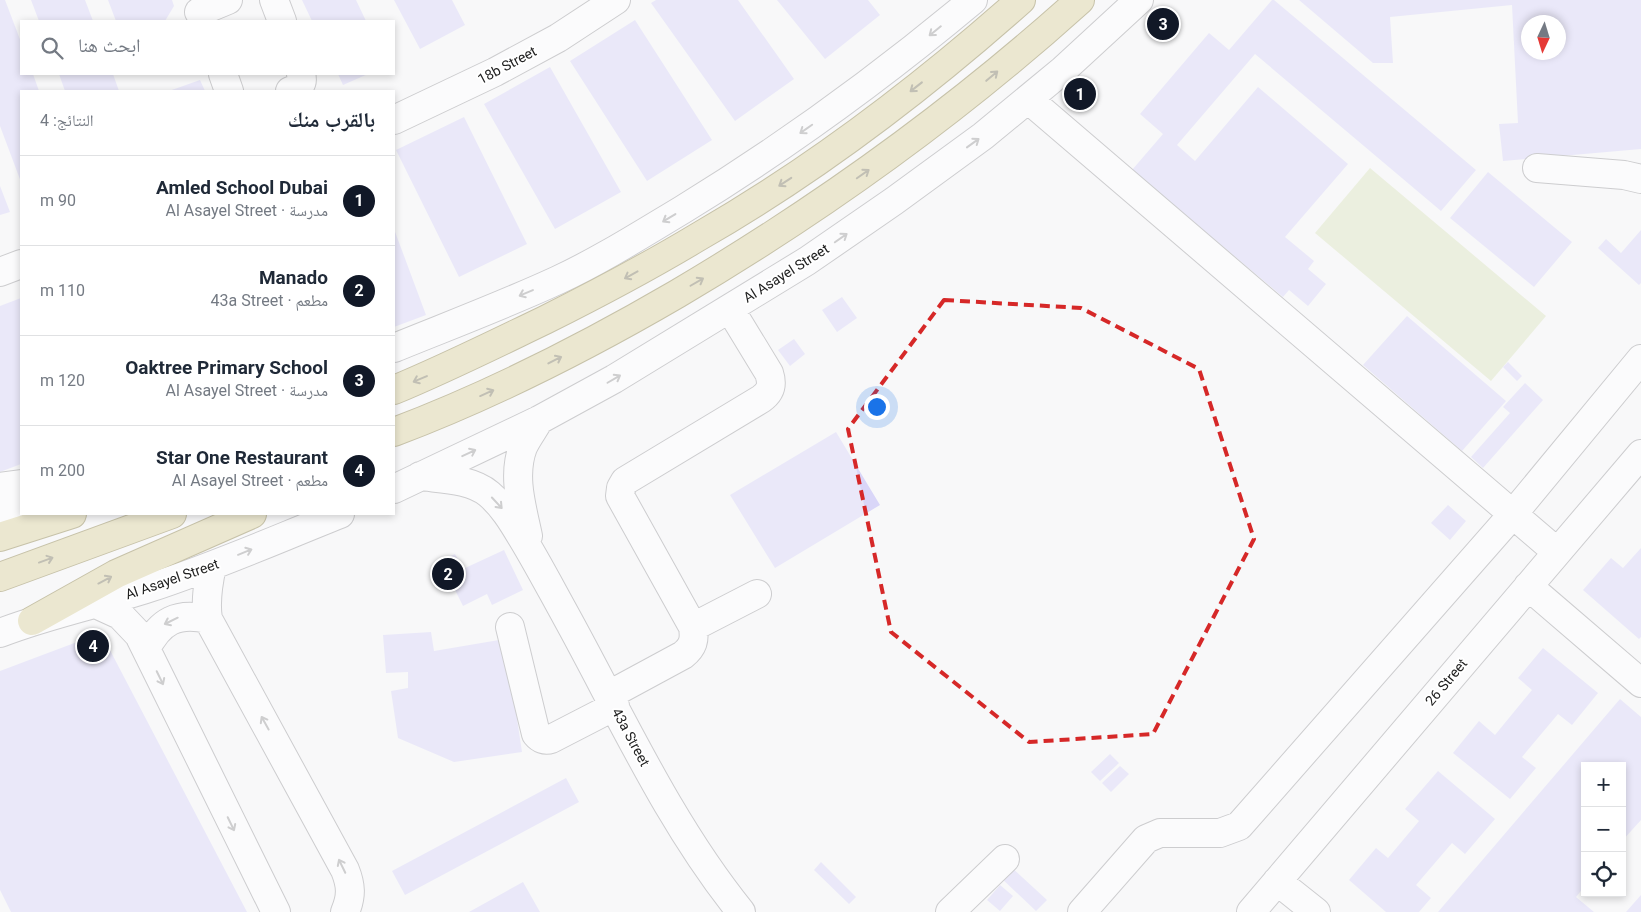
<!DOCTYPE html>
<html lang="ar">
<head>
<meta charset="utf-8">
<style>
	body { margin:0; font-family:Roboto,"Noto Naskh Arabic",sans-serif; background:#f2f2f3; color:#1f2937; direction:rtl }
	.controls { position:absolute; right:15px; bottom:15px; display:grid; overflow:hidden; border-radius:0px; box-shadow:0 2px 8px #0003 }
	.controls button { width:45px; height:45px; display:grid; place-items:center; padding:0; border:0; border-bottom:1px solid #e0e1e3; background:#fff; color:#1f2937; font:25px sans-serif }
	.compass { position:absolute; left:1521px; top:15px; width:45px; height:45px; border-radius:50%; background:#fff; box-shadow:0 2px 8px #0003; rotate:184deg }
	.you { position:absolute; left:876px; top:406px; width:18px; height:18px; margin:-12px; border:4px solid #fff; border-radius:50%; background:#1a73e8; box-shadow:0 0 0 8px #1a73e833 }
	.badge { display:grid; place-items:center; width:32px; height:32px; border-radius:50%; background:#111827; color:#fff; font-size:16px; font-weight:700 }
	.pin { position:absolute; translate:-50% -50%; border:2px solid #fff; box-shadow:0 1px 5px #0006 }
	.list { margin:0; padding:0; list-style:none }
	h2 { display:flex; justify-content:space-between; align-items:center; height:65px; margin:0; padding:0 20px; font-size:21px }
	h2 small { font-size:16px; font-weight:400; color:#747a83 }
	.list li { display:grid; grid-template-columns:32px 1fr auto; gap:15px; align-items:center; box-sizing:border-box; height:90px; padding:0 20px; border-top:1px solid #e0e1e3 }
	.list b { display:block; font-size:19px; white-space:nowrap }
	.list p { margin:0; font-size:16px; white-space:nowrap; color:#747a83 }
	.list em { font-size:16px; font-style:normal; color:#747a83 }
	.icon { flex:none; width:28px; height:28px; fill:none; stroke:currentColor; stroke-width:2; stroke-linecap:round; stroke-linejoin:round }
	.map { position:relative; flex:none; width:1641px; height:912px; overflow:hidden; direction:ltr }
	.search { position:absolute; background:#fff; box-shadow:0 2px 8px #0003; left:20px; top:20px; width:375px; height:55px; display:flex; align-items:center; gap:12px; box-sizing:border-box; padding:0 18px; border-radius:0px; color:#747a83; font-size:19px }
	.panel { position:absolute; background:#fff; box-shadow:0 2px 8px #0003; left:20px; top:90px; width:375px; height:425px; border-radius:0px; direction:rtl }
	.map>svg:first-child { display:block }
	.green { fill:#dce5be }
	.building { fill:#d9d6f8; fill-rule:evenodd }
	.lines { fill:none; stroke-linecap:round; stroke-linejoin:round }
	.minor-casing { stroke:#99999b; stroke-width:30 }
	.major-casing { stroke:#8b8147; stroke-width:30 }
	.minor { stroke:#fff; stroke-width:28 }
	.major { stroke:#dcd39d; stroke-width:28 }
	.oneway { stroke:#9b9b9b }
	.oneway2 { stroke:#7e7a5f }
	.marked { fill:none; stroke:#d62828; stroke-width:4; stroke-dasharray:10 6; stroke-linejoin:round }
	.labels { text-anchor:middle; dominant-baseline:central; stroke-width:4; stroke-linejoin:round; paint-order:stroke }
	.street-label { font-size:14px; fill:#212121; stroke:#fff }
</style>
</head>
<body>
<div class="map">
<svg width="1641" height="912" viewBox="0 0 1641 912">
	<rect width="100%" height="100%" fill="#f8f8f9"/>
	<path class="green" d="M1370,168L1546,316L1491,381L1315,233Z"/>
	<path class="building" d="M0,0H5L21,42V74H33L39,91H21V182L0,126Z
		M31,0H85L93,21H39Z
		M108,0H172L174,6L165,21H116Z
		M302,0H356L366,21H312Z
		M394,0H452L465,25L420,49Z
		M656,0H738L794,79L735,121L651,3Z
		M777,0H868L880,15L825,59Z
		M1272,0H1274L1476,170L1441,211L1255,54L1177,145L1195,161L1258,87L1348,164L1285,237L1314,261L1308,269L1326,284L1308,306L1289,290L1283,297L1132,170L1163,134L1140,114L1209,33L1229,50Z
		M1299,0H1641V149L1503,161L1499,124L1518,123L1512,5L1390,17L1393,63H1373ZM1528,22H1558V52H1528Z
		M635,20L712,140L647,181L570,61Z
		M550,67L621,192L555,229L484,104Z
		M59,74H113L119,91H65Z
		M338,74H368L343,85Z
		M200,80L205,91H169Z
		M464,117L527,244L459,277L396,150Z
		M1488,172L1572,242L1534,287L1450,218Z
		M0,186L10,212L0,215Z
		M394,229L426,315L394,327Z
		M1641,230V283L1639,285L1598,248L1606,239L1621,253Z
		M842,297L857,318L837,332L822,310Z
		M21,298V464L0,472V306Z
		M1407,316L1506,401L1462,451L1363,365Z
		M794,339L805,354L790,366L778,350Z
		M1508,362L1522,376L1517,381L1503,367Z
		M1525,383L1543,400L1483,468L1471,457L1510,413L1503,407Z
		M836,432L880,505L775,568L730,495Z
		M1448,505L1466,521L1450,540L1431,523Z
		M1641,548V637L1639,639L1583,590L1611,558L1623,568Z
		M504,550L523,590L492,605L487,594L463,606L448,576L444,579L436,563L455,554L463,569Z
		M431,632L434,651L505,639L522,752L454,762L398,738L391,691L408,688V672L386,673L383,635Z
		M101,633L247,912H11L0,890V671Z
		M1543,648L1598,693L1572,725L1558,714L1522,757L1536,768L1510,799L1453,753L1479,721L1495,735L1532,690L1518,678Z
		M1620,699L1641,717V820L1622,841V766H1585V886L1576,897L1594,912H1438Z
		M1110,754L1119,763L1100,781L1091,772Z
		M1120,766L1129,774L1111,792L1102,783Z
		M1438,771L1495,819L1465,854L1452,843L1416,885L1431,898L1419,912H1386L1349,880L1376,848L1388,858L1419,821L1405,809Z
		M566,778L579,802L405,895L392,871Z
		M821,862L856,897L849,904L814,870Z
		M1010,866L1047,900L1036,911L1000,877Z
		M523,882L540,912H469Z
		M1000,885L1013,896L1000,911L987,900Z
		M1641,895V912H1626Z"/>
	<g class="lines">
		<g class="minor-casing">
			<path id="minor" d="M274,0L282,21
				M199,12L228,0
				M223,74L229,91
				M290,91C299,88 304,84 301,74
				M1028,99L1557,552
				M394,120L495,72L558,38L616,0
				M1537,168L1624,175L1641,179
				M0,272L21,264
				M394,348C448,326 504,305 558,280C601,260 642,234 682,210C785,147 881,77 973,0
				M420,476C442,479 471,479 489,494C503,506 512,521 521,536C537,562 551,589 566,616C621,716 669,823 741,912
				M0,487L21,484
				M394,489L539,420L614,379L807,261L894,201L983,136L1063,70L1139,0
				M0,513L21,500
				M528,536C522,507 512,476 523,447C527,438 534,429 539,420
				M212,566C208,584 205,601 208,619L345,870C351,885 352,896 345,912
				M1528,586L1641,683
				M96,604L120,615L139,635L276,912
				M510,627L536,734C540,739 545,741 551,739L615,706
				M693,627L757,594
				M0,633C49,614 99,604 149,588C214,567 277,539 340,514
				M146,649C160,621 177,612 208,619
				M609,695L683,655C693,647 695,640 693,627L620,496L621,488L625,481L761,399C771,392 773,385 769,373L730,309
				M1277,881L1316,912
				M950,912L1005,859
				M1082,912L1146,839L1160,833H1220L1239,826L1513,514L1641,359
				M1251,912L1641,454"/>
		</g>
		<g class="major-casing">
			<path id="major" d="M394,390C445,369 495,344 545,320C597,294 648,267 698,237C813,171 922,88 1021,0
				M394,432C492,395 586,347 677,294C821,209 956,112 1080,0
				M0,537L72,514
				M0,577L172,514
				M32,621L116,574L252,514"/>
		</g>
		<use href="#minor" class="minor"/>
		<use href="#major" class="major"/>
	</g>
	<defs><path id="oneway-shaft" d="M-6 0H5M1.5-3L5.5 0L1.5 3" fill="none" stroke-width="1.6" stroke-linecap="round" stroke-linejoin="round" transform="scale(1.25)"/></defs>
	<g class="oneway">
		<use href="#oneway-shaft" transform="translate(935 31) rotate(141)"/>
		<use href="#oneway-shaft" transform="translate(806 129) rotate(145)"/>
		<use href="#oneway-shaft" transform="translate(973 143) rotate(-36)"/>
		<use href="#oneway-shaft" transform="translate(669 218) rotate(149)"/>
		<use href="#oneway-shaft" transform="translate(841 238) rotate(-35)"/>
		<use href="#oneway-shaft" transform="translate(526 293) rotate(157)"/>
		<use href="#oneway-shaft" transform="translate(614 379) rotate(-30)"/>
		<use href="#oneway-shaft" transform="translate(469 453) rotate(-25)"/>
		<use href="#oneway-shaft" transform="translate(497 503) rotate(47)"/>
		<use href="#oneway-shaft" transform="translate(245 552) rotate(-22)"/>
		<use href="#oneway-shaft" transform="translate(171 621) rotate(154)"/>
		<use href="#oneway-shaft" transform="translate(160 678) rotate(64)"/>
		<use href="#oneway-shaft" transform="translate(265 723) rotate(-119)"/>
		<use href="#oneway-shaft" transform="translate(231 824) rotate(64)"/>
		<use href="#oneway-shaft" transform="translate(342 866) rotate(-116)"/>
	</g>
	<g class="oneway2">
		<use href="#oneway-shaft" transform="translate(992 76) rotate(-40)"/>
		<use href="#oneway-shaft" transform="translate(916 87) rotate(142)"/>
		<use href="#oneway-shaft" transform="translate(863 174) rotate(-35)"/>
		<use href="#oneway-shaft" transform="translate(785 182) rotate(147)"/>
		<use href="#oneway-shaft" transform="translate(631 275) rotate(151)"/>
		<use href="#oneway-shaft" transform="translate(697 282) rotate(-30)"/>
		<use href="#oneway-shaft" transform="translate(555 360) rotate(-27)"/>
		<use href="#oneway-shaft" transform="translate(420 379) rotate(157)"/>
		<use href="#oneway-shaft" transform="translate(487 393) rotate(-24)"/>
		<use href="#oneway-shaft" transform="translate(46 560) rotate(-20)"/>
		<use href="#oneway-shaft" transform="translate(105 580) rotate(-28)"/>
	</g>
	<path d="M0 0H1641V912H0ZM944,300L1081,308L1199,369L1254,539L1153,734L1029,742L891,632L848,429Z" fill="#f8f8f9" fill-opacity=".55" fill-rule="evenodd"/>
	<path class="marked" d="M944,300L1081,308L1199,369L1254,539L1153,734L1029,742L891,632L848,429Z"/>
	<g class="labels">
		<g class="street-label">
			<text transform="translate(507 65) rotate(-28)">18b Street</text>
			<text transform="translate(786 273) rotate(-32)">Al Asayel Street</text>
			<text transform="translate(172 579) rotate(-19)">Al Asayel Street</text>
			<text transform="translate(1446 682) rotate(-50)">26 Street</text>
			<text transform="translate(631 737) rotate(62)">43a Street</text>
		</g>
	</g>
</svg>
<div class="controls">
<button>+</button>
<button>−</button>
<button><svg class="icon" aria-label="locate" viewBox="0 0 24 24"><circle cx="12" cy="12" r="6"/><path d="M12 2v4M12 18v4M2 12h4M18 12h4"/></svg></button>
</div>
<svg class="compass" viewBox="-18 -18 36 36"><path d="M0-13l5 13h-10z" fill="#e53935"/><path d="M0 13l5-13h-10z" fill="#747a83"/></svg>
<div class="you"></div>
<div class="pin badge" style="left:1080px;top:94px">1</div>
<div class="pin badge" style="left:448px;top:574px">2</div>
<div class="pin badge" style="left:1163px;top:24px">3</div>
<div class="pin badge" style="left:93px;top:646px">4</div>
<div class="search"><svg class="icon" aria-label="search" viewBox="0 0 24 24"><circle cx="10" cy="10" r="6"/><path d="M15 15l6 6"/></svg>ابحث هنا</div>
<section class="panel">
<h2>بالقرب منك<small>النتائج: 4</small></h2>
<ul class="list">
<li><span class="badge">1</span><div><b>Amled School Dubai</b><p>مدرسة · Al Asayel Street</p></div><em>90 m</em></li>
<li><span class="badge">2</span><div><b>Manado</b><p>مطعم · 43a Street</p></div><em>110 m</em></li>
<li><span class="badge">3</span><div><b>Oaktree Primary School</b><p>مدرسة · Al Asayel Street</p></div><em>120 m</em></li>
<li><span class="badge">4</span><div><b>Star One Restaurant</b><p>مطعم · Al Asayel Street</p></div><em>200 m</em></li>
</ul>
</section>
</div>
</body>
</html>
